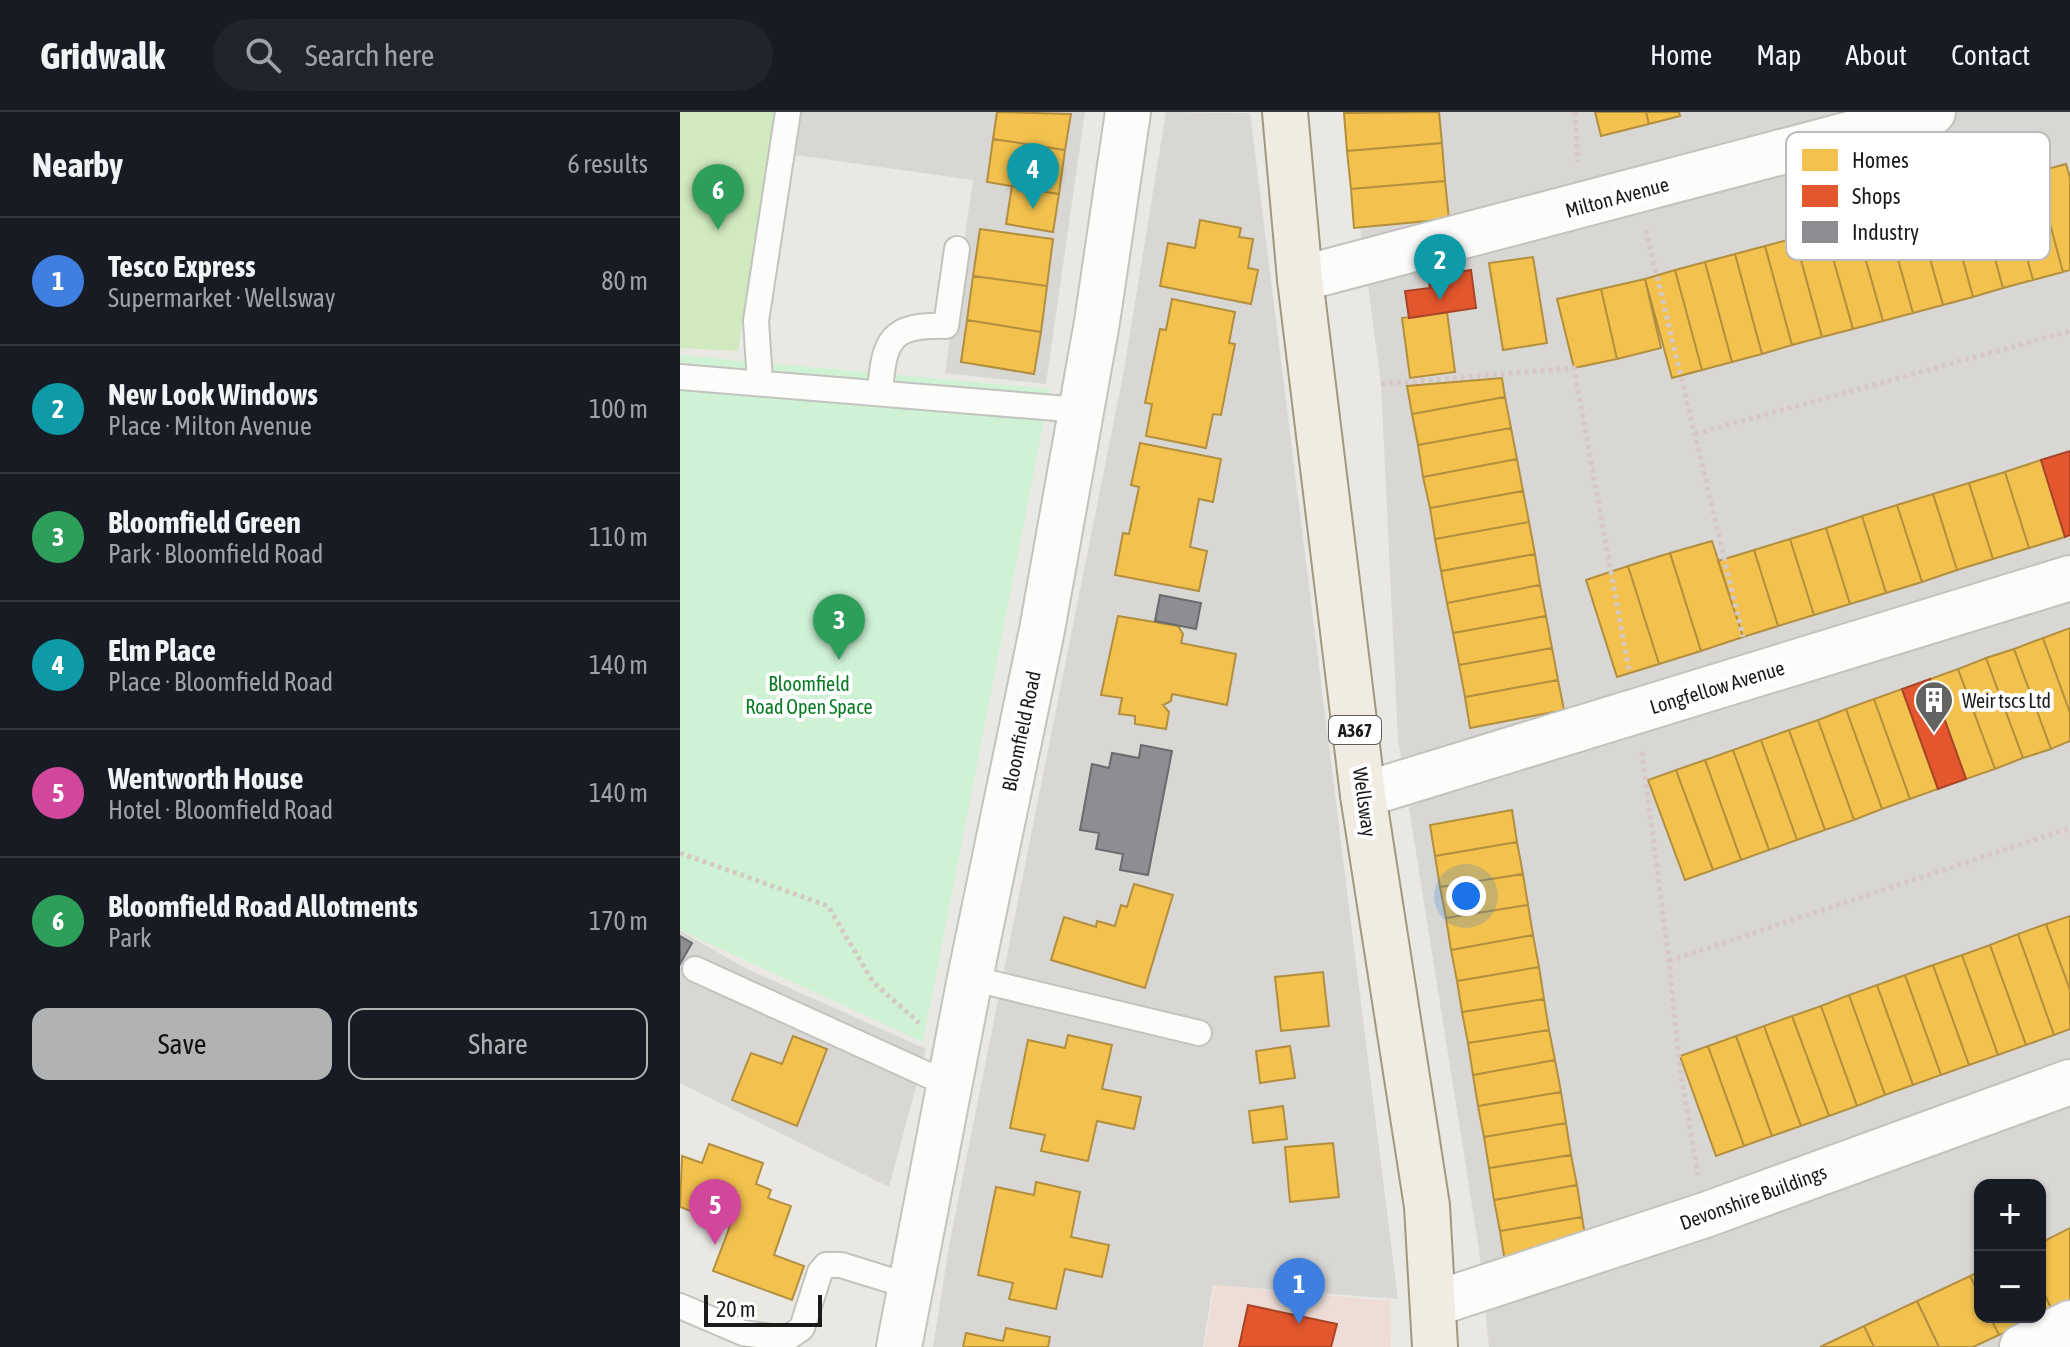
<!DOCTYPE html>
<html lang="en">
<head>
<meta charset="utf-8">
<style>
	body { margin:0; font-family:"Asap Condensed",sans-serif; background:#20242c; color:#f1f3f6 }
	.controls { position:absolute; right:24px; bottom:24px; display:grid; overflow:hidden; border-radius:16px; box-shadow:0 2px 6px #0004 }
	.controls button { width:72px; height:72px; display:grid; place-items:center; padding:0; border:0; border-bottom:2px solid #363941; background:#171b24; color:#f1f3f6; font:40px sans-serif }
	.scale { position:absolute; left:24px; bottom:20px; width:118px; box-sizing:border-box; padding-left:8px; border:4px solid #1b1b1b; border-top:0; font-size:22px; line-height:28px; white-space:nowrap; color:#1b1b1b; -webkit-text-stroke:6px #fff; paint-order:stroke }
	.you { position:absolute; left:786px; top:784px; width:28px; height:28px; margin:-20px; border:6px solid #fff; border-radius:50%; background:#1a73e8; box-shadow:0 0 0 12px #1a73e833 }
	.badge { display:grid; place-items:center; width:52px; height:52px; border-radius:50%; background:#b1b2b3; color:#fff; font-size:26px; font-weight:700 }
	.pin { position:absolute; translate:-50% -66px; filter:drop-shadow(0 2px 4px #0008) }
	.pin::after { content:''; position:absolute; top:42px; width:28px; height:24px; background:inherit; clip-path:polygon(0 0,100% 0,50% 100%) }
	.list { margin:0; padding:0; list-style:none }
	h2 { display:flex; justify-content:space-between; align-items:center; height:104px; margin:0; padding:0 32px; font-size:34px }
	h2 small { font-size:26px; font-weight:400; color:#9ea1a6 }
	.list li { display:grid; grid-template-columns:52px 1fr auto; gap:24px; align-items:center; box-sizing:border-box; height:128px; padding:0 32px; border-top:2px solid #363941 }
	.list b { display:block; font-size:30px; white-space:nowrap }
	.list p { margin:0; font-size:26px; white-space:nowrap; color:#9ea1a6 }
	.list em { font-size:26px; font-style:normal; color:#9ea1a6 }
	.actions { display:flex; gap:16px; padding:24px 32px }
	.actions a { flex:1; padding:18px 0; border:2px solid #b1b2b3; border-radius:16px; text-align:center; font-size:28px; color:#b1b2b3 }
	.actions .main { background:#b1b2b3; color:#111 }
	.icon { flex:none; width:44px; height:44px; fill:none; stroke:currentColor; stroke-width:2; stroke-linecap:round; stroke-linejoin:round }
	.map { position:relative; flex:none; width:1390px; height:1235px; overflow:hidden }
	header { display:flex; align-items:center; gap:48px; box-sizing:border-box; height:112px; padding:0 40px; background:#171b24; border-bottom:2px solid #363941 }
	header strong { font-size:38px }
	nav { display:flex; gap:44px; margin-inline-start:auto; font-size:28px }
	.search { width:560px; height:72px; background:#20242c; display:flex; align-items:center; gap:20px; box-sizing:border-box; padding:0 28px; border-radius:44px; color:#9ea1a6; font-size:30px }
	main { display:flex }
	aside { flex:1; background:#171b24 }
	.map>svg:first-child { display:block }
	.residential { fill:#d9d7d4; fill-rule:evenodd }
	.commercial { fill:#edddd6 }
	.grass { fill:#d0e9bf }
	.park { fill:#cff2d4 }
	.homes { fill:#f2c14e; stroke:#b28f3f; stroke-width:2 }
	.shops { fill:#e4572e; stroke:#a84528; stroke-width:2 }
	.industry { fill:#8d8d92; stroke:#6b6b6e; stroke-width:2 }
	.lines { fill:none; stroke-linecap:round; stroke-linejoin:round }
	.service-casing { stroke:#c2c2bf; stroke-width:28 }
	.minor-casing { stroke:#c2c2bf; stroke-width:48 }
	.tertiary-casing { stroke:#c2c2bf; stroke-width:48 }
	.primary-casing { stroke:#9f9980; stroke-width:48 }
	.path { stroke:#d6c8c4; stroke-width:5; stroke-dasharray:4 4; stroke-linecap:butt }
	.service { stroke:#fcfcfb; stroke-width:24 }
	.minor { stroke:#fcfcfb; stroke-width:44 }
	.tertiary { stroke:#fcfcfb; stroke-width:44 }
	.primary { stroke:#f0ece2; stroke-width:44 }
	.labels { text-anchor:middle; dominant-baseline:central; stroke-width:8; stroke-linejoin:round; paint-order:stroke }
	.shield { fill:#fff; stroke:#5f5f5f; stroke-width:2 }
	.shield-label { font-size:18px; font-weight:bold; fill:#1b1b1b }
	.street-label { font-size:20px; fill:#1b1b1b; stroke:#fff }
	.park-label { font-size:20px; fill:#077a23; stroke:#fff }
	.poi-label { font-size:20px; fill:#1b1b1b; stroke:#fff; text-anchor:start }
	.key { fill:#fff; stroke:#bbb; stroke-width:2 }
	.key-label { font-size:22px; fill:#1b1b1b }
</style>
</head>
<body>
<header>
<strong>Gridwalk</strong>
<div class="search"><svg class="icon" aria-label="search" viewBox="0 0 24 24"><circle cx="10" cy="10" r="6"/><path d="M15 15l6 6"/></svg>Search here</div>
<nav><a>Home</a><a>Map</a><a>About</a><a>Contact</a></nav>
</header>
<main>
<aside>
<h2>Nearby<small>6 results</small></h2>
<ul class="list">
<li><span class="badge" style="background:#3f7fe0">1</span><div><b>Tesco Express</b><p>Supermarket · Wellsway</p></div><em>80 m</em></li>
<li><span class="badge" style="background:#0f9aa8">2</span><div><b>New Look Windows</b><p>Place · Milton Avenue</p></div><em>100 m</em></li>
<li><span class="badge" style="background:#2e9e5b">3</span><div><b>Bloomfield Green</b><p>Park · Bloomfield Road</p></div><em>110 m</em></li>
<li><span class="badge" style="background:#0f9aa8">4</span><div><b>Elm Place</b><p>Place · Bloomfield Road</p></div><em>140 m</em></li>
<li><span class="badge" style="background:#d1479c">5</span><div><b>Wentworth House</b><p>Hotel · Bloomfield Road</p></div><em>140 m</em></li>
<li><span class="badge" style="background:#2e9e5b">6</span><div><b>Bloomfield Road Allotments</b><p>Park</p></div><em>170 m</em></li>
</ul>
<div class="actions"><a class="main">Save</a><a>Share</a></div>
</aside>
<div class="map">
<svg width="1390" height="1235" viewBox="0 0 1390 1235">
	<rect width="100%" height="100%" fill="#eae8e2"/>
	<path class="residential" d="M122,0H405L366,272L265,261L293,68L115,43Z
		M486,0L570,1L718,1187L533,1173L523,1235H253L269,1134L444,258Z
		M665,0H1390V1235H809L799,1137L718,627L701,272ZM1300,1073H1360V1205H1300Z
		M0,819L67,857L246,937L209,1075L0,971Z"/>
	<path class="commercial" d="M535,1173L710,1189L711,1235H524Z"/>
	<path class="grass" d="M0,0H94L58,239L0,236Z"/>
	<path class="park" d="M0,243L370,277L243,930L0,818Z"/>
	<path class="homes" d="M317,0L391,2L385,38L313,27Z
		M759,0L762,31L667,39L664,1Z
		M915,0H966L969,12L921,24Z
		M966,0H999L1000,4L969,12Z
		M313,27L385,38L379,82L307,70Z
		M762,31L765,69L671,77L667,39Z
		M1386,52L1390,66V158L1383,160L1356,60Z
		M1356,60L1383,160L1353,168L1326,69Z
		M765,69L769,107L674,116L671,77Z
		M1326,69L1353,168L1323,176L1296,77Z
		M332,74L379,82L373,120L326,112Z
		M1296,77L1323,176L1293,185L1266,85Z
		M1266,85L1293,185L1263,193L1235,93Z
		M1235,93L1263,193L1233,201L1205,101Z
		M1205,101L1233,201L1203,209L1175,110Z
		M520,108L561,116L559,125L573,127L568,156L578,158L571,192L480,174L488,131L515,136Z
		M1175,110L1203,209L1173,217L1145,118Z
		M300,117L373,127L367,174L293,164Z
		M1145,118L1173,217L1142,225L1115,126Z
		M1115,126L1142,225L1112,233L1085,134Z
		M1085,134L1112,233L1082,242L1055,142Z
		M1055,142L1082,242L1052,250L1025,150Z
		M853,145L867,231L823,238L809,151Z
		M1025,150L1052,250L1022,258L995,158Z
		M995,158L1022,258L992,266L965,167Z
		M293,164L367,174L361,220L287,208Z
		M965,167L981,236L937,247L921,177Z
		M921,177L937,247L894,256L877,187Z
		M492,187L555,200L549,231L555,232L541,303L533,302L526,336L466,324L472,292L465,291L480,217L486,218Z
		M767,200L775,260L730,266L722,206Z
		M287,208L361,220L354,262L281,250Z
		M822,266L825,285L732,302L727,274Z
		M825,285L831,316L738,333L732,302Z
		M831,316L837,347L743,365L738,333Z
		M460,331L541,347L533,390L519,387L510,435L527,439L519,479L435,463L443,421L449,422L459,375L451,373Z
		M837,347L843,379L750,396L743,365Z
		M1361,348L1385,425L1349,436L1325,360Z
		M1325,360L1349,436L1313,447L1289,371Z
		M1289,371L1313,447L1277,458L1253,382Z
		M843,379L849,410L755,427L750,396Z
		M1253,382L1277,458L1242,470L1217,393Z
		M1217,393L1242,470L1206,481L1182,404Z
		M1182,404L1206,481L1170,492L1146,416Z
		M849,410L855,442L761,459L755,427Z
		M1146,416L1170,492L1134,503L1110,427Z
		M1110,427L1134,503L1098,514L1074,438Z
		M1032,429L1063,525L1021,539L990,441Z
		M1074,438L1098,514L1063,525L1038,449Z
		M990,441L1021,539L979,552L948,454Z
		M855,442L860,473L767,491L761,459Z
		M948,454L979,552L937,565L906,468Z
		M860,473L866,504L773,521L767,491Z
		M438,504L498,514L503,522L501,531L556,542L547,593L492,582L491,589L483,593L489,600L486,617L455,612V604L439,602L442,586L421,583Z
		M866,504L872,536L779,553L773,521Z
		M1390,516V601L1363,526Z
		M1363,526L1390,601V629L1371,637L1334,537Z
		M872,536L878,568L785,585L779,553Z
		M1334,537L1371,637L1343,646L1306,546Z
		M1306,546L1343,646L1315,657L1278,557Z
		M1278,557L1315,657L1286,667L1250,567Z
		M878,568L884,598L790,616L785,585Z
		M1222,577L1258,677L1230,687L1194,587Z
		M1194,587L1230,687L1202,697L1166,597Z
		M1166,597L1202,697L1174,708L1138,608Z
		M1138,608L1174,708L1145,718L1109,618Z
		M1109,618L1145,718L1117,728L1081,628Z
		M1081,628L1117,728L1089,738L1053,638Z
		M1053,638L1089,738L1061,748L1025,648Z
		M1025,648L1061,748L1033,758L996,658Z
		M996,658L1033,758L1005,768L968,668Z
		M832,698L837,730L755,744L750,713Z
		M837,730L843,762L760,775L755,744Z
		M843,762L848,793L766,806L760,775Z
		M454,772L493,783L465,876L371,848L384,805L416,815L417,809L435,814L441,793L447,795Z
		M848,793L853,823L771,838L766,806Z
		M1390,804V878L1366,812Z
		M1366,812L1390,878V917L1374,923L1338,822Z
		M1338,822L1374,923L1346,933L1310,833Z
		M853,823L859,855L777,869L771,838Z
		M1310,833L1346,933L1318,943L1282,843Z
		M1282,843L1318,943L1289,953L1253,853Z
		M1253,853L1289,953L1261,963L1225,863Z
		M859,855L864,887L782,900L777,869Z
		M643,860L649,914L601,919L595,865Z
		M1225,863L1261,963L1233,973L1197,873Z
		M1197,873L1233,973L1205,983L1169,883Z
		M1169,883L1205,983L1177,994L1141,894Z
		M864,887L869,918L788,931L782,900Z
		M1141,894L1177,994L1149,1004L1112,904Z
		M1112,904L1149,1004L1121,1014L1084,914Z
		M1084,914L1121,1014L1092,1024L1056,924Z
		M869,918L875,948L793,963L788,931Z
		M388,923L432,933L422,977L461,985L454,1017L417,1009L408,1049L361,1039L365,1023L330,1016L348,928L385,936Z
		M113,924L147,937L117,1014L52,988L71,941L102,952Z
		M1056,924L1092,1024L1064,1034L1028,934Z
		M610,934L615,966L580,971L576,939Z
		M1028,934L1064,1034L1036,1044L1000,944Z
		M875,948L881,980L798,994L793,963Z
		M881,980L886,1011L804,1025L798,994Z
		M603,994L607,1027L573,1031L569,999Z
		M886,1011L891,1043L809,1056L804,1025Z
		M653,1031L659,1085L610,1090L605,1035Z
		M29,1032L83,1051L76,1072L91,1078L88,1086L111,1094L94,1143L124,1154L112,1188L33,1159L53,1106L37,1100L34,1108L0,1095L2,1044L22,1051Z
		M891,1043L897,1073L814,1088L809,1056Z
		M356,1070L400,1080L391,1125L429,1133L422,1165L385,1157L376,1197L329,1187L333,1171L298,1163L316,1075L354,1083Z
		M897,1073L902,1105L820,1119L814,1088Z
		M902,1105L907,1136L825,1150L820,1119Z
		M1390,1116V1189L1372,1198L1360,1173V1131Z
		M1300,1159V1184L1290,1164Z
		M1290,1164L1300,1184V1205H1310L1319,1223L1293,1235H1259L1237,1189Z
		M1360,1173L1372,1198L1360,1203Z
		M1237,1189L1259,1235H1194L1184,1214Z
		M1310,1205H1356L1319,1223Z
		M1184,1214L1194,1235H1140Z
		M326,1216L370,1225L368,1235H283L286,1221L323,1229Z"/>
	<path class="shops" d="M791,158L796,196L729,206L725,179L750,176L748,165Z
		M1390,339V423L1385,425L1361,348Z
		M1250,567L1286,667L1258,677L1222,577Z
		M568,1193L657,1212L651,1235H559Z"/>
	<path class="industry" d="M480,483L521,491L516,517L475,509Z
		M461,633L492,639L468,763L440,758L443,742L416,737L419,721L400,718L412,652L429,656L432,641L459,646Z
		M0,824L12,831L0,852Z"/>
	<g class="lines">
		<g class="service-casing">
			<path id="service" d="M0,265L400,298
				M80,270L76,209L108,0
				M200,280C204,228 210,212 266,214L277,137
				M15,857L270,973
				M290,866L519,921
				M0,1194L63,1221L106,1227L122,1216L140,1160L146,1153H161L229,1174"/>
		</g>
		<g class="minor-casing">
			<path id="minor" d="M620,167L1253,0
				M683,683L1390,466
				M754,1192L1025,1103L1390,970
				M1342,1235L1390,1211"/>
		</g>
		<g class="tertiary-casing">
			<path id="tertiary" d="M219,1235L290,866L362,518L417,210L448,0"/>
		</g>
		<g class="primary-casing">
			<path id="primary" d="M605,0L620,167L683,683L747,1094L755,1235"/>
		</g>
		<path class="path" d="M895,0L898,50
			M966,118L1063,525
			M701,272L894,256L949,559
			M1015,322L1390,219
			M962,640L989,849L999,950L1018,1063
			M0,741L148,794L193,870L239,911
			M989,849L1390,716"/>
		<use href="#service" class="service"/>
		<use href="#minor" class="minor"/>
		<use href="#tertiary" class="tertiary"/>
		<use href="#primary" class="primary"/>
	</g>
	<defs>
		<g id="building-pin" transform="scale(2)"><path d="M0 17L-7.5 6A9.5 9.5 0 1 1 7.5 6Z" fill="#636361" stroke="#fff"/><path d="M-4-6H4V6H1V3H-1V6H-4ZM-2.5-4.3h1.7v1.8h-1.7ZM.8-4.3h1.7v1.8H.8ZM-2.5-1h1.7V.8h-1.7ZM.8-1h1.7V.8H.8Z" fill="#fff"/></g>
	</defs>
	<g fill-rule="evenodd">
		<use href="#building-pin" x="1254" y="588"/>
	</g>
	<g class="labels">
		<rect class="shield" x="649" y="604" width="52" height="28" rx="6"/>
		<g class="shield-label">
			<text x="675" y="618">A367</text>
		</g>
		<g class="street-label">
			<text transform="translate(937 85) rotate(-15)">Milton Avenue</text>
			<text transform="translate(1037 575) rotate(-17)">Longfellow Avenue</text>
			<text transform="translate(341 619) rotate(-78)">Bloomfield Road</text>
			<text transform="translate(685 690) rotate(82)">Wellsway</text>
			<text transform="translate(1073 1085) rotate(-20)">Devonshire Buildings</text>
		</g>
		<g class="park-label">
			<text x="129" y="571">Bloomfield<tspan x="129" dy="23">Road Open Space</tspan></text>
		</g>
		<g class="poi-label">
			<text x="1282" y="588">Weir tscs Ltd</text>
		</g>
	</g>
	<rect x="1106" y="20" width="264" height="128" rx="12" class="key"/>
	<rect x="1122" y="37" width="36" height="22" fill="#f2c14e"/>
	<rect x="1122" y="73" width="36" height="22" fill="#e4572e"/>
	<rect x="1122" y="109" width="36" height="22" fill="#8d8d92"/>
	<g class="key-label">
		<text x="1172" y="56">Homes</text>
		<text x="1172" y="92">Shops</text>
		<text x="1172" y="128">Industry</text>
	</g>
</svg>
<div class="controls">
<button>+</button>
<button>−</button>
</div>
<div class="scale">20 m</div>
<div class="you"></div>
<div class="pin badge" style="left:619px;top:1212px;background:#3f7fe0">1</div>
<div class="pin badge" style="left:760px;top:188px;background:#0f9aa8">2</div>
<div class="pin badge" style="left:159px;top:548px;background:#2e9e5b">3</div>
<div class="pin badge" style="left:353px;top:97px;background:#0f9aa8">4</div>
<div class="pin badge" style="left:35px;top:1133px;background:#d1479c">5</div>
<div class="pin badge" style="left:38px;top:118px;background:#2e9e5b">6</div>
</div>
</main>
</body>
</html>
